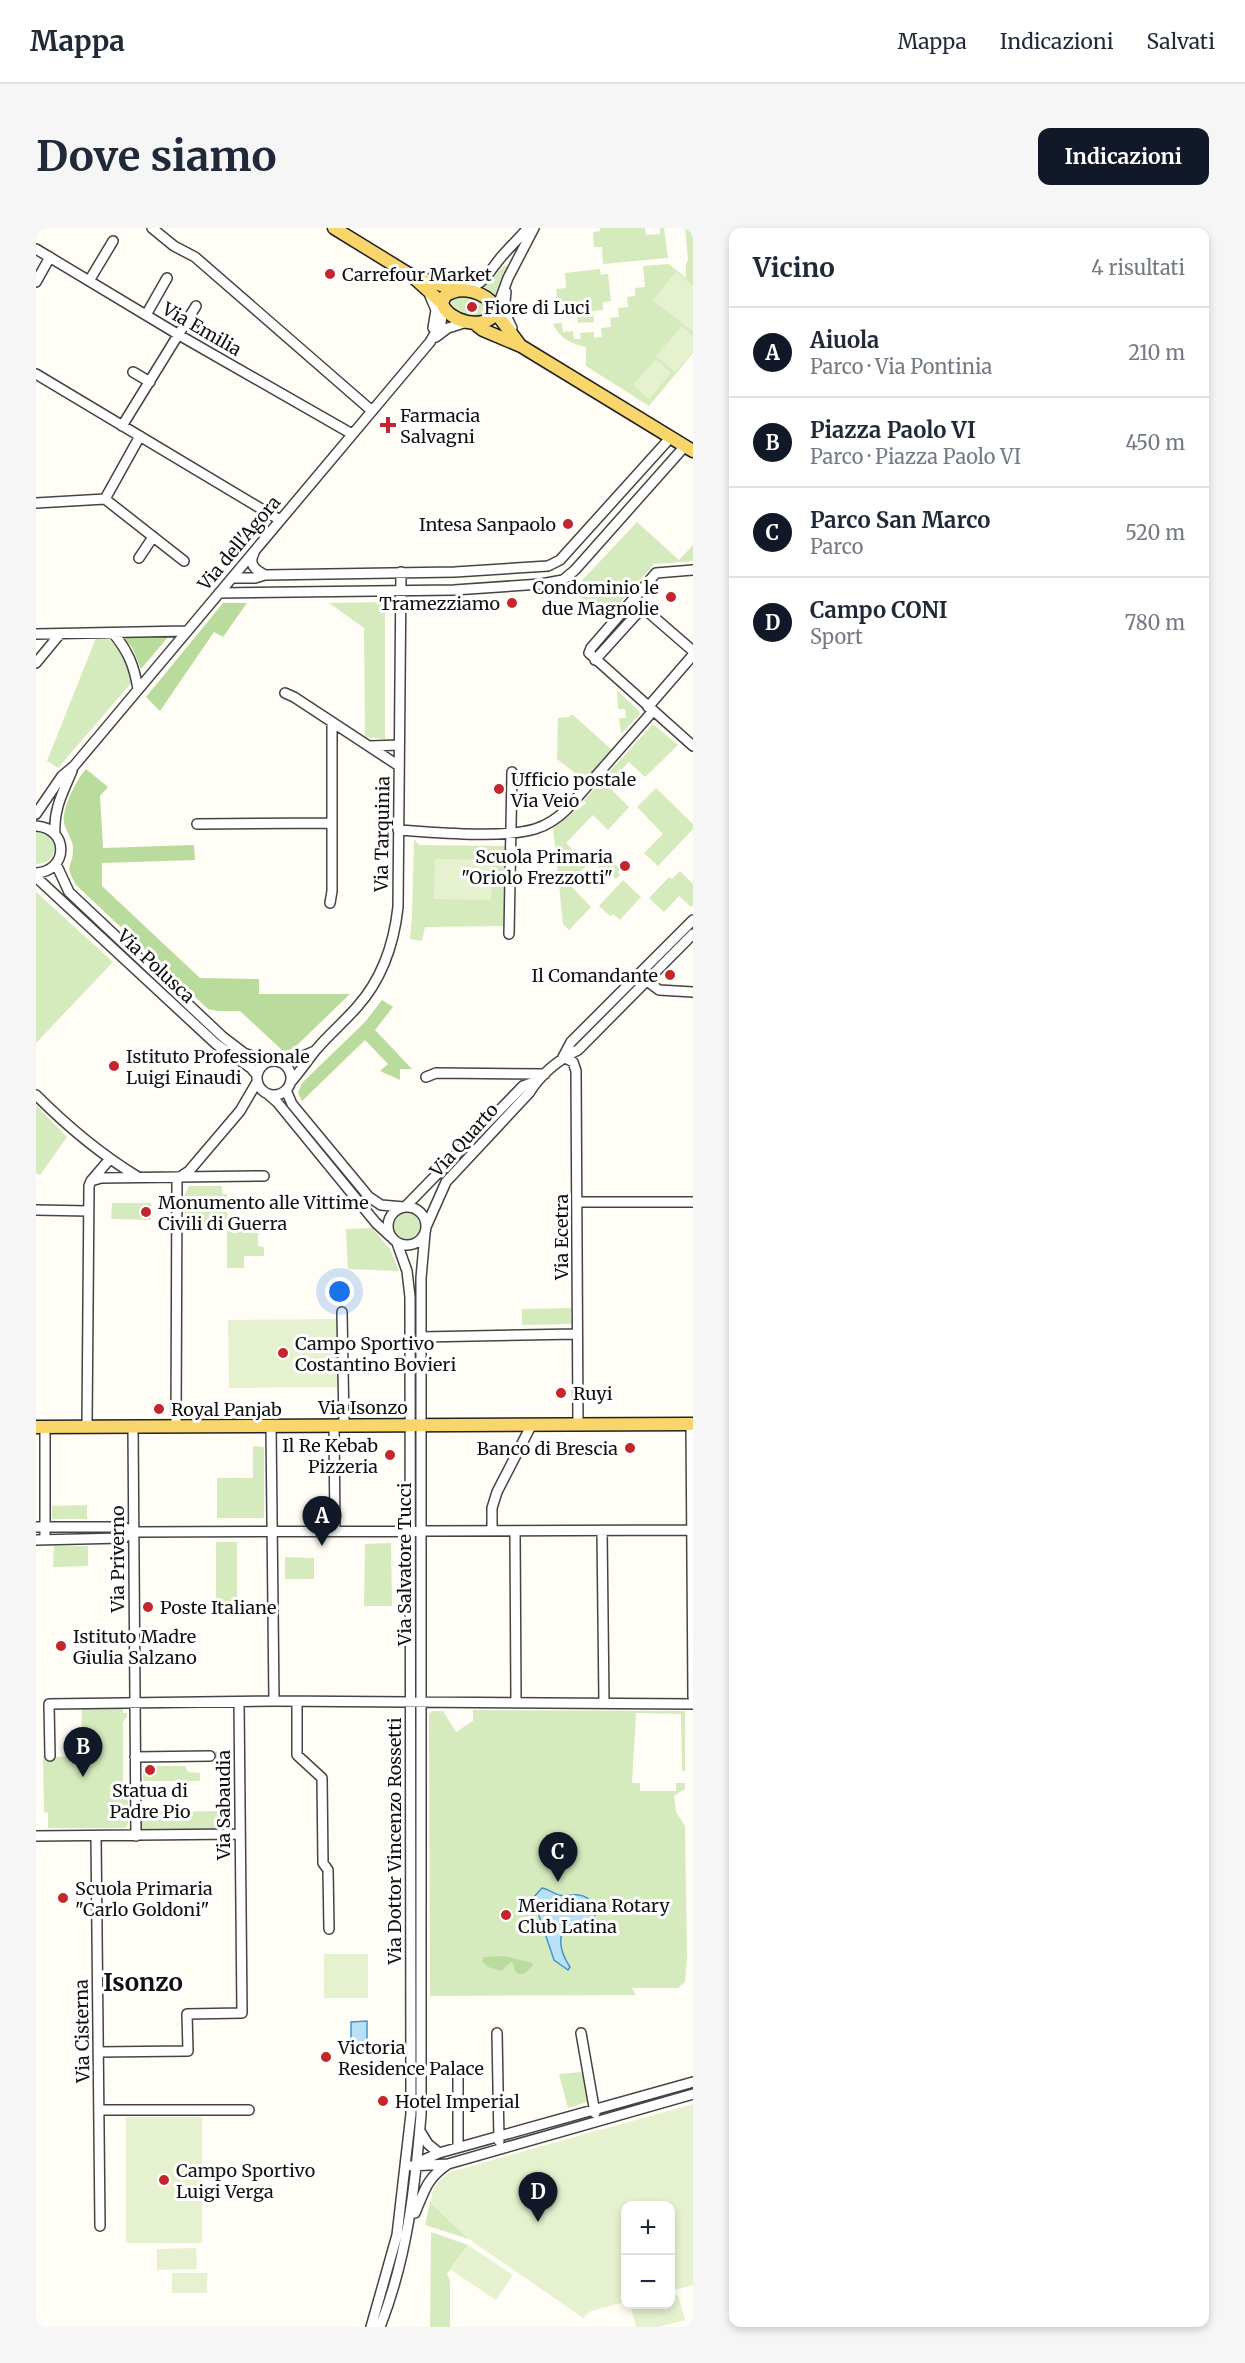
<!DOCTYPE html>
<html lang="it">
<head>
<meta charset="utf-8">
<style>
	body { margin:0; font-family:Merriweather,serif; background:#f6f6f7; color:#1f2937 }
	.controls { position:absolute; right:18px; bottom:18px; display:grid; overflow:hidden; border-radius:12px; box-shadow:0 3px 9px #0003 }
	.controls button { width:54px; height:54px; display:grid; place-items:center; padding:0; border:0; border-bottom:2px solid #e0e1e3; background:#fff; color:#1f2937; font:30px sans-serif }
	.you { position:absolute; left:304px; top:1064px; width:21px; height:21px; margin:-15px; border:4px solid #fff; border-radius:50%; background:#1a73e8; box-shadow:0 0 0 9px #1a73e833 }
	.badge { display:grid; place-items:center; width:39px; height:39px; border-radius:50%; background:#111827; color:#fff; font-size:20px; font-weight:700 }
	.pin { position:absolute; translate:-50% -50px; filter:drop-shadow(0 2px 3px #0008) }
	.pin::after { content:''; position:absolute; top:32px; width:21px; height:18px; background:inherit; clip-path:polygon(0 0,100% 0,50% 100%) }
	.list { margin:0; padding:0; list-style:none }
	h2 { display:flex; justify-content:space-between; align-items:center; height:78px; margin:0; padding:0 24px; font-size:26px }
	h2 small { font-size:20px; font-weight:400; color:#747a83 }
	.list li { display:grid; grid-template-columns:39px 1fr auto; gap:18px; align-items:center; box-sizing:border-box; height:90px; padding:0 24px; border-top:2px solid #e0e1e3 }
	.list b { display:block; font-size:22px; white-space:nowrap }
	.list p { margin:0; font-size:20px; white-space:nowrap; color:#747a83 }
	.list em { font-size:20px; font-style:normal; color:#747a83 }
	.map { position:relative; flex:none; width:657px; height:2099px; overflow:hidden; border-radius:12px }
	header { display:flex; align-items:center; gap:36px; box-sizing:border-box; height:84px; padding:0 30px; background:#fff; border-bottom:2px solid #e0e1e3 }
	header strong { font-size:28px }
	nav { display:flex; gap:33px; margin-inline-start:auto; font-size:21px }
	.intro { display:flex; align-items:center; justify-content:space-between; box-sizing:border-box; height:144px; padding:0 36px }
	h1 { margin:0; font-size:42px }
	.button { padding:15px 27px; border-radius:12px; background:#111827; color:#fff; font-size:21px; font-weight:700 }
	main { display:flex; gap:36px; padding:0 36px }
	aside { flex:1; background:#fff; border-radius:12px; box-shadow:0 3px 9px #0003 }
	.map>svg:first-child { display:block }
	.green { fill:#d5ebbd }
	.forest { fill:#b9dc9c }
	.pitch { fill:#e6f2cf }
	.water { fill:#b9e0f7; stroke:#3f96cf; stroke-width:1.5 }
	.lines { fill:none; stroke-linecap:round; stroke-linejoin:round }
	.minor-tunnel { stroke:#dbdad3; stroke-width:9; stroke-dasharray:9 4.5; stroke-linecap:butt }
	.minor-casing { stroke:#444; stroke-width:12 }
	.major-casing { stroke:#222; stroke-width:15 }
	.minor { stroke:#fff; stroke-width:9 }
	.major { stroke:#f9d66b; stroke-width:12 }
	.poi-dot { fill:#c4262e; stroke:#fff; stroke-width:2 }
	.labels { text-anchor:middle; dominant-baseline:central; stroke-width:6; stroke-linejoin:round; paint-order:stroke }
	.poi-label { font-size:18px; fill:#111; stroke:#fff; text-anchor:start }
	.street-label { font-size:18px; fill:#111; stroke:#fff }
	.district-label { font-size:24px; font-weight:bold; fill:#111; stroke:#fff }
</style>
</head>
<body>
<header>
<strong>Mappa</strong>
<nav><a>Mappa</a><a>Indicazioni</a><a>Salvati</a></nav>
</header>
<div class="intro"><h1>Dove siamo</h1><a class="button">Indicazioni</a></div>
<main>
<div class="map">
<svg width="657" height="2099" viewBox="0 0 657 2099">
	<rect width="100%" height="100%" fill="#fffdf5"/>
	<path class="green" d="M564,0H609L610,7L624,6V0H628L632,30L567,36L566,19H558L557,4L564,3Z
		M649,0H657V125L613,178L550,138V119C535,116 524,110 517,96L526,95L527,104L537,103L538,111H545L544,105L558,104V110L566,109L565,100L575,99L574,90L583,89L582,80L592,79L591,69L599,68V60L609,59L607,38L633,36L650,50V36L652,32Z
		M469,37L473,40L461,69L446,61Z
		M564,41L565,47L572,46L575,73L567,74V82L557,83L558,94L542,95L541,86L532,87L531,77L522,78L520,61L530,60L529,45Z
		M430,68L446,73L456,81L454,89C440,89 422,91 415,75L418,71Z
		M601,294L643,332L657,317V333L618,336L570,390L537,362Z
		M349,374V511L329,509L328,400L293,375Z
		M60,410L73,411C88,426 92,433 96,454L22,540L11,533Z
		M581,462L603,483L604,486L585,506L583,490H590L589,481H582Z
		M536,486L576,522L549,553L521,531L522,490L533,489Z
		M617,496L642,517L609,549L593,534L571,557L593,579L572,602L557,587L530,615L551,637L533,656L555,679L533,702L527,696L517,600L550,575L548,572Z
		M620,560L657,596V601L622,638L608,625L627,606L601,579Z
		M0,603L13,607C24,621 17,636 0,636Z
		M378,611L383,617L469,618L468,698L389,699L386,713L374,711L376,689Z
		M569,627L584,641L582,644L584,647L580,651L574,646L572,648L560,637Z
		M644,643L657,656V677L655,679L643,668L628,684L613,670L633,649L636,651Z
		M587,652L605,669L584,692L577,686L574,688L563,678Z
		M0,664L77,734L0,815Z
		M0,877L31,909L4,947L0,945Z
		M153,958H186V966H191V1002L222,1001V1018L228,1019V1028H208V1040H191V1002L149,1003V966Z
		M76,975H115V992L75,991Z
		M358 998a13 13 0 1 1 26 0a13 13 0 1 1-26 0Z
		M336,1000L354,1021L363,1043L312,1041L310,1001Z
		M535,1080V1096L486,1097V1081Z
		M217,1218L228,1219V1290H181V1250H217Z
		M51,1277V1291H16V1278Z
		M180,1314H201V1375H180Z
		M355,1315L356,1378H328L329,1316Z
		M18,1318H52V1338L17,1339Z
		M249,1329L278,1330V1351H249Z
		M46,1481H87V1485H91V1489L87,1494V1568L92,1573V1596L89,1600H12V1585L8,1584L7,1528H10V1530L45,1527Z
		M437,1482L649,1483V1543H646L645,1486L600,1485L596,1555H604V1563H640V1555H649V1561L638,1568L640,1584L649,1598L651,1730L649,1754L642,1760H596L600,1767L394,1768L393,1486L396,1483H407L420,1504L437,1493Z
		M107,1538H149L152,1544L164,1545V1553H107Z
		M194,1583V1601L105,1602V1584Z
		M547,1844L551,1874L532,1880L523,1846Z
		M395,1970L396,1976L433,2011L389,1997Z
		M395,2004L432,2017L411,2046L414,2053V2099H394Z"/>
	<path class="forest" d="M187,375H211L187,409L178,404L124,483L110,469Z
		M85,409H132L105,441L96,419Z
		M50,541L72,559L64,568L67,620L158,617L159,632L66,635V658L164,750L223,751V766H314L258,820L250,823L246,822L204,783H182L172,781L40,657C27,634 37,641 37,621C37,610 29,603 28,594C26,580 41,551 50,541Z
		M346,772L357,779L339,802L376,841H364V852L344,843L352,836L329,812L266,873L262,865L266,855L329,794Z
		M469,1728L496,1735L497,1737L488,1746H482L479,1743L476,1733L465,1743L452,1739L446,1733L448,1729Z"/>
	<path class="pitch" d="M640,44L657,58V104L617,72Z
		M646,98L657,108V124L639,144L620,128Z
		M620,131L635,145L613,171L597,157Z
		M399,631L456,632L455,672L398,671Z
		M301,1091L302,1159L193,1160L192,1092Z
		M288,1726H332V1770H288Z
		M657,1876V2057L635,2063L634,1978H590L589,2074L555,2083L547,2090L433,2011L396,1976C394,1960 402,1953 414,1944Z
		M90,1889H166V2015H90Z
		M432,2017L477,2047L460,2072L415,2042Z
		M160,2020L161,2041L121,2042V2021Z
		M136,2045H171V2065H136Z
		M642,2067L649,2092L622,2099H600L595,2079L605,2077L634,2076L635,2069Z"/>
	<path class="water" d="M506,1660C512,1661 517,1665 523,1667C530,1669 536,1666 543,1667C554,1668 563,1682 557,1692C552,1699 546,1697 542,1702L532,1703L528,1700C521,1713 526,1727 534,1739L532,1742L518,1732L497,1670Z
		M331,1793V1824L315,1825V1794Z"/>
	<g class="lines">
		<path class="minor-tunnel" d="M174,1528H191"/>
		<g class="minor-casing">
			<path id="minor" d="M116,0L138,18L159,29L336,183
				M0,21L143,107L316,206
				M53,53L77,13
				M408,53L425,56L441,51
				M0,54L14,29
				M429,62C448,57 454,42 466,28C475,18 484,9 492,0
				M470,64C468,78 469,88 476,100
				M394,68L400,82L397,100
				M461,80L472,50L498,0
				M110,87L131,50
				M400,109L412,100L431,94
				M97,144L114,154
				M0,146L244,292
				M86,198L160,78
				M69,271L148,333
				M0,275L69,271L104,208
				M218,325C212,336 219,342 229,347
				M103,330L117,309
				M657,342L620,345L555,420L553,425L657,518
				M196,350H219L229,347L419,344L512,338L524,332L635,209
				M183,365L418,362L505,356L527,352L539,342L649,218
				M597,371L657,423
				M77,405C92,423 98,437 102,461
				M0,406L151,403
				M559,432L607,379
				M0,435L24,406
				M249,465L258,469L363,538
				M612,479L657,427
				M334,518L363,517
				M0,586L26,548L38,538L394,114L405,95L407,79
				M161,596L296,595
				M0,598C33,600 33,643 0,645
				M362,602C400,604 465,611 499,601C512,597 522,590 531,581L617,483
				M19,606C17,582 27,564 36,543
				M20,636L33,664L187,809L208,825L232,834
				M0,649L180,816L215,840L221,847
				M294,675L296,663V494
				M473,706L476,544
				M607,750L623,762L657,764
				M527,829L537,834L540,843L542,1196
				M527,829L535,814L657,692
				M221 850a17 17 0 1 1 34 0a17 17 0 1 1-34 0Z
				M243,834L260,831L279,823
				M390,849L400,845L509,846
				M254,855C263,845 271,833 279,823C292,807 308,794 321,779C346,751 358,716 362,679L365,344
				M250,862L256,876L333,969L345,977L368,979
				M0,867C32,899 64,926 102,949
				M233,867L241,874L340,995L354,1008
				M144,949L153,943L204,883L221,854
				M55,953L73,932
				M541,974H657
				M370,978L487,858L501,853
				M352 998a19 19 0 1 1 38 0a19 19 0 1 1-38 0Z
				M0,982L53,983
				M390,999L410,954L493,865C505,846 522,832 542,822L657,706
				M306,1084L308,1197
				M385,1109L541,1106
				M655,1195L657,1469
				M298,1197L299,1303
				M51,1198L53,958L55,953L65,950L228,948
				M97,1198L100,1608
				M140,1198L141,950
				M235,1198L238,1473
				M9,1199V1312
				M0,1299H87L99,1304L657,1302
				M456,1303V1280L461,1264L496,1196
				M479,1303L480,1474
				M566,1303L568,1475
				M0,1312L87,1310L99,1304
				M261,1474V1527L286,1550L287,1635L292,1642L293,1701
				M14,1528L13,1476L238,1473L657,1476
				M99,1529L174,1528
				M0,1608L204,1606
				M60,1608L64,1998
				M461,1805L463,1913
				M545,1805L559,1885
				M62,1824L152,1823L151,1786L206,1785L203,1474
				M63,1882H213
				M384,1903L392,1916L403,1925
				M422,1919V1841
				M375,1938L412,1936L657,1866
				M381,1938L385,1933L403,1925L657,1854
				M379,1985C389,1962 390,1951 412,1936
				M335,2099L361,2007L375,1886L374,1069L371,1043L361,1015
				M344,2099C371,2030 379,1960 385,1887V1050L389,1005"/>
		</g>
		<g class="major-casing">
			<path id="major" d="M298,0L376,48L406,75C412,94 448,103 460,85
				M377,48L421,62
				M406,75L409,68C425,56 449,64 461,80L460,85L484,117
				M438,95L447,102L485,118L657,223
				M0,1199L657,1196"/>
		</g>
		<use href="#minor" class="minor"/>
		<use href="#major" class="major"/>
	</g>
	<g class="poi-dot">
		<circle cx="294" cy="46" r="6"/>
		<circle cx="436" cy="79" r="6"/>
		<path d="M349 188h6v6h6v6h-6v6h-6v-6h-6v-6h6z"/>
		<circle cx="532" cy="296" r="6"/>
		<circle cx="635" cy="369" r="6"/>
		<circle cx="476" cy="375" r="6"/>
		<circle cx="463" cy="561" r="6"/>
		<circle cx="589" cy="638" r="6"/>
		<circle cx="634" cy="747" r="6"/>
		<circle cx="78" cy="838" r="6"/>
		<circle cx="110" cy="984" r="6"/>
		<circle cx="247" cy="1125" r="6"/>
		<circle cx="525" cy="1165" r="6"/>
		<circle cx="123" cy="1181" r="6"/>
		<circle cx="594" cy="1220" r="6"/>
		<circle cx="354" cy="1227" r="6"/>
		<circle cx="112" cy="1379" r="6"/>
		<circle cx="25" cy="1418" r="6"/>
		<circle cx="114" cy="1542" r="6"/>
		<circle cx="27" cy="1670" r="6"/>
		<circle cx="470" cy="1687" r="6"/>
		<circle cx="290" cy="1829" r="6"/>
		<circle cx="347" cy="1873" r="6"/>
		<circle cx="128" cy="1952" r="6"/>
	</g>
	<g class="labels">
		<g class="poi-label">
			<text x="306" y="46">Carrefour Market</text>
			<text x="448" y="79">Fiore di Luci</text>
			<text x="364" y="187">Farmacia<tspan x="364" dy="21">Salvagni</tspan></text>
			<text x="520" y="296" text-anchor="end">Intesa Sanpaolo</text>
			<text x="623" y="359" text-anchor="end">Condominio le<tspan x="623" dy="21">due Magnolie</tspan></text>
			<text x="464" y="375" text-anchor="end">Tramezziamo</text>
			<text x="475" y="551">Ufficio postale<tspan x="475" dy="21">Via Veio</tspan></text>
			<text x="577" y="628" text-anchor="end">Scuola Primaria<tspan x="577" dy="21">"Oriolo Frezzotti"</tspan></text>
			<text x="622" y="747" text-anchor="end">Il Comandante</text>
			<text x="90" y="828">Istituto Professionale<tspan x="90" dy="21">Luigi Einaudi</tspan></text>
			<text x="122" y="974">Monumento alle Vittime<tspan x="122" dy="21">Civili di Guerra</tspan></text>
			<text x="259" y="1115">Campo Sportivo<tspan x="259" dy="21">Costantino Bovieri</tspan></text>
			<text x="537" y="1165">Ruyi</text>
			<text x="135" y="1181">Royal Panjab</text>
			<text x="342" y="1217" text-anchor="end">Il Re Kebab<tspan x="342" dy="21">Pizzeria</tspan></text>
			<text x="582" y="1220" text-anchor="end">Banco di Brescia</text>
			<text x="124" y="1379">Poste Italiane</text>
			<text x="37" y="1408">Istituto Madre<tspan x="37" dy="21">Giulia Salzano</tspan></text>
			<text x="114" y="1562" text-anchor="middle">Statua di<tspan x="114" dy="21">Padre Pio</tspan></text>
			<text x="39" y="1660">Scuola Primaria<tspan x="39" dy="21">"Carlo Goldoni"</tspan></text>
			<text x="482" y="1677">Meridiana Rotary<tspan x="482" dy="21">Club Latina</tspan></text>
			<text x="302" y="1819">Victoria<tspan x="302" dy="21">Residence Palace</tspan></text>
			<text x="359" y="1873">Hotel Imperial</text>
			<text x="140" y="1942">Campo Sportivo<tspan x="140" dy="21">Luigi Verga</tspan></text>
		</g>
		<g class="street-label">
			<text transform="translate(166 101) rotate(30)">Via Emilia</text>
			<text transform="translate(203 315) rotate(-50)">Via dell'Agora</text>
			<text transform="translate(346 606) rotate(-89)">Via Tarquinia</text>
			<text transform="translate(120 738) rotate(43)">Via Polusca</text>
			<text transform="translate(428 912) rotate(-48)">Via Quarto</text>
			<text transform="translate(525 1009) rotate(-90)">Via Ecetra</text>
			<text x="327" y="1179">Via Isonzo</text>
			<text transform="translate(81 1331) rotate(-90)">Via Priverno</text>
			<text transform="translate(368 1336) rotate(-90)">Via Salvatore Tucci</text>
			<text transform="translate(187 1577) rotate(-90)">Via Sabaudia</text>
			<text transform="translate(358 1613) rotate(-90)">Via Dottor Vincenzo Rossetti</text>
			<text transform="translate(46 1803) rotate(-91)">Via Cisterna</text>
		</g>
		<g class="district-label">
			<text x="107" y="1754">Isonzo</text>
		</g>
	</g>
</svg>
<div class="controls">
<button>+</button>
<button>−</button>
</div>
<div class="you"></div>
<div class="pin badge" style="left:286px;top:1318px">A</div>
<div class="pin badge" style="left:47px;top:1549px">B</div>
<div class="pin badge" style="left:522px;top:1654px">C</div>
<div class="pin badge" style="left:502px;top:1994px">D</div>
</div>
<aside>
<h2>Vicino<small>4 risultati</small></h2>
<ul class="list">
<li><span class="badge">A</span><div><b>Aiuola</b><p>Parco · Via Pontinia</p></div><em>210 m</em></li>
<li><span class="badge">B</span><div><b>Piazza Paolo VI</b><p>Parco · Piazza Paolo VI</p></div><em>450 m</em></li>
<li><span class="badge">C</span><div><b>Parco San Marco</b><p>Parco</p></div><em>520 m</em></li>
<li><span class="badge">D</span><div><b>Campo CONI</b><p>Sport</p></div><em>780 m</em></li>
</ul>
</aside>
</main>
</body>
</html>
